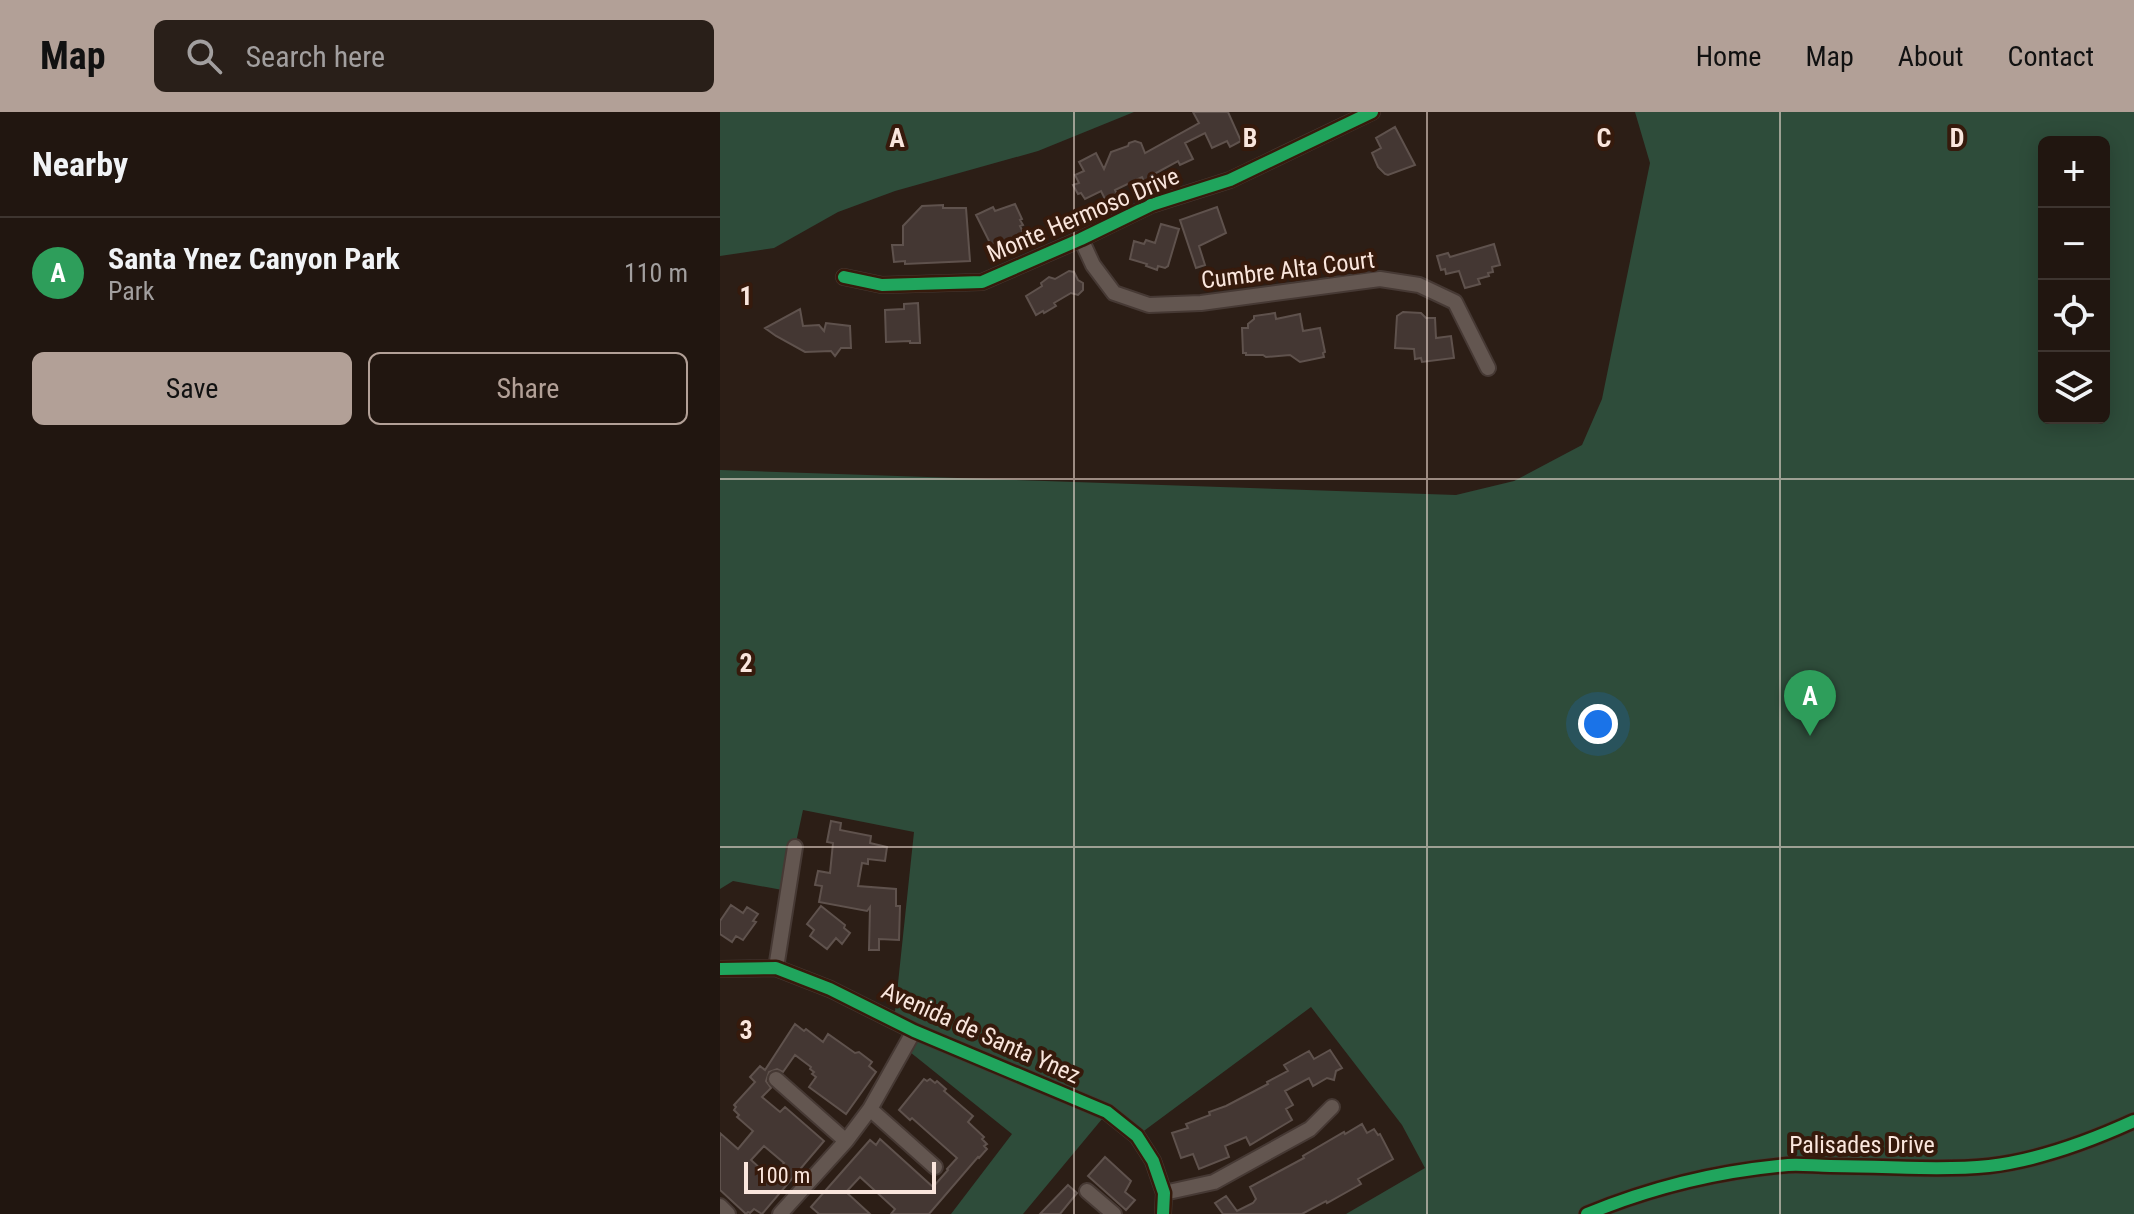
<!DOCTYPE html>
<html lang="en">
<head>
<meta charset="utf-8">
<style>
	body { margin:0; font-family:"Roboto Condensed",sans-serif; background:#291f19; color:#f1f3f6 }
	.controls { position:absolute; right:24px; top:24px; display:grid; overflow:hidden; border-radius:12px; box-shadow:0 4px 20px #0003 }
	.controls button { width:72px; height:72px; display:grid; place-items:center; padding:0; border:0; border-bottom:2px solid #3e3530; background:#211610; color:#f1f3f6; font:40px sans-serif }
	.scale { position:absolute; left:24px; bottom:20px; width:192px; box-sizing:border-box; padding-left:8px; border:4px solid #fae6dd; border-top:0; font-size:22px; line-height:28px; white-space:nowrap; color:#fae6dd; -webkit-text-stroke:6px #361a0c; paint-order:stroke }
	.you { position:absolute; left:878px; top:612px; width:28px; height:28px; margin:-20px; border:6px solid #fff; border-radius:50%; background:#1a73e8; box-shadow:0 0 0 12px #1a73e833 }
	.badge { display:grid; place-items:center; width:52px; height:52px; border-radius:50%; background:#b2a097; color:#fff; font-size:26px; font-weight:700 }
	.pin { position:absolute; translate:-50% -66px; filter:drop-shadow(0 2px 4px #0008) }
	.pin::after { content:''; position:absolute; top:42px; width:28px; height:24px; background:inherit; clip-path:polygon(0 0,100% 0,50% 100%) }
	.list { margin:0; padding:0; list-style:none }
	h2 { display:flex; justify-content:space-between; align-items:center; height:104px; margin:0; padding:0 32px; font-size:34px }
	h2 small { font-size:26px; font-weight:400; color:#a29f9f }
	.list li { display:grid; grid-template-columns:52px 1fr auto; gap:24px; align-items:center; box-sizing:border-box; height:112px; padding:0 32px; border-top:2px solid #3e3530 }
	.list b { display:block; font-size:30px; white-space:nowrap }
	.list p { margin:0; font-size:26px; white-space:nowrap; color:#a29f9f }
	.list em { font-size:26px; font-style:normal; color:#a29f9f }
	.actions { display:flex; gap:16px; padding:24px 32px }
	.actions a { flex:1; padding:18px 0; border:2px solid #b2a097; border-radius:12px; text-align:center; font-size:28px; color:#b2a097 }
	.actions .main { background:#b2a097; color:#111 }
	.icon { flex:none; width:44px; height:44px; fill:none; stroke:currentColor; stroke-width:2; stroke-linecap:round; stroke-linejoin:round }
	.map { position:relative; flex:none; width:1414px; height:1102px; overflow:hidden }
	header { display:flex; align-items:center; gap:48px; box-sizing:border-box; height:112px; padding:0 40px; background:#b2a097; color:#111 }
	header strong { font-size:38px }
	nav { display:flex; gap:44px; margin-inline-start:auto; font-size:28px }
	.search { width:560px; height:72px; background:#291f19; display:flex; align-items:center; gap:20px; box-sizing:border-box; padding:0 28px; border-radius:12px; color:#a29f9f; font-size:30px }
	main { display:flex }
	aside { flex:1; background:#211610 }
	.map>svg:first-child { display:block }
	.green { fill:#2e4c3a; fill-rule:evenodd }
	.building { fill:#443733; stroke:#5f524d; stroke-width:2; fill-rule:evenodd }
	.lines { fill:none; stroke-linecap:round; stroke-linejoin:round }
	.minor-casing { stroke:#463934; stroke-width:18 }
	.minor { stroke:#635650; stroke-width:14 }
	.cycleway-casing { stroke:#361a0c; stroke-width:17 }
	.cycleway { stroke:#20a55d; stroke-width:12 }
	.grid { fill:none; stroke:#fae6dd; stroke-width:2; stroke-opacity:0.55 }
	.labels { text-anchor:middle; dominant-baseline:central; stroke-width:8; stroke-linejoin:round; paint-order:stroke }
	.street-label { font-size:24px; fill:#fae6dd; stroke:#361a0c }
	.grid-label { font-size:26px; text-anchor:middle; font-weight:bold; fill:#fae6dd; stroke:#361a0c; stroke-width:8; stroke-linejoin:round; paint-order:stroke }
</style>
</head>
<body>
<header>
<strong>Map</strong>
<div class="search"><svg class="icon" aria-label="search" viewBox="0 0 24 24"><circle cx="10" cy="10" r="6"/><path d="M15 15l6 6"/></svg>Search here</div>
<nav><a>Home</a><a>Map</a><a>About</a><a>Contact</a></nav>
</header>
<main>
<aside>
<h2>Nearby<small></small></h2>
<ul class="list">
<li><span class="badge" style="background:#2e9e5b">A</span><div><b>Santa Ynez Canyon Park</b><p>Park</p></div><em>110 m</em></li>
</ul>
<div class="actions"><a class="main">Save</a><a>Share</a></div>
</aside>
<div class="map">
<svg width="1414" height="1102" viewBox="0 0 1414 1102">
	<rect width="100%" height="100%" fill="#2c1e16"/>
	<path class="green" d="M0,0H414L318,39L175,79L118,100L54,136L0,144Z
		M915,0H1414V1102H626L705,1056L682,1013L591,895L417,1024L387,1001L303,1102H231L292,1022L185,936L194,919L174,909L194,720L83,698L75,735L68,779L13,769L0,777V358L736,383L794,369L862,333L882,287L930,51ZM1324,30H1384V306H1324Z"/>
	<path class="building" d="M473,0H508L521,29L510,35L507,29L492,36L485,21L465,31L473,47L460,53L458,49L436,61L439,68L426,74L422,65L395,78L397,82L385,87L381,79L365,87L361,81L358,82L353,73L359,71L355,63L364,59L359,50L376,41L384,57L391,40L408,34L409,31L415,29L421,31L425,41L479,11Z
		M675,15L695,53L668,63L665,62L658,55L652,41L661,36L656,26Z
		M295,92L302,107L300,108L303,113L300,114L306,126L286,135L282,127L271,133L256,103L273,95L275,99Z
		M223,93V96H246L250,149L185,152V149L174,150L172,133H183V114L202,94Z
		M497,95L506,121L479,134L485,153L476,156L460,108Z
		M441,112L459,117L448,154L445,156L438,154L437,158L426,154L427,152L410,147L414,129L424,132L426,128L435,131Z
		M774,132L780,153L772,155L773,160L768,161L769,164L758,167L760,172L745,176L739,159L726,162L725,157L721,158L717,144L728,141L730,145Z
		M349,159L354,160L358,168L363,171V178L358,183L351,181L334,191L336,194L324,201L323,199L316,203L306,184L322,174L321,171L329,165L335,167Z
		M198,191L200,231H190V229L166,230L165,198L184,197V192Z
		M80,197L83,214L99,213L104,219L106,211L130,214L131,236H121L115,244L111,239L85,240L56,224L45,216Z
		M683,200L701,201L706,206H715L716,226L731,224L734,246L702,250L701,246L695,247L694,237L675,236L677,204Z
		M555,201L556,207L580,202L583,219L600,216L605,240L603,241L604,245L580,250L570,243L546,245L543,243H526V241H523L522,216H528V212L534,207V204Z
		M111,709L121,711L120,718L151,724L150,731L167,735L165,749L148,747V752L142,751L138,774L176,777V794H180L179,828L159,827V838H149L150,795L147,799L99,790L102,774L95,773L98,759L110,761L113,731L107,730Z
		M11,793L23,801L27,795L38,802L33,809L36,810L23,828L16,824L12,830L0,822V809Z
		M101,794L125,813L124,816L130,821L122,832L116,826L107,837L90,824L94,818L87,812Z
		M75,912L84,919L86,917L103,930L108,922L135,941L139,940L152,950L149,954L156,960L126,1002L89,975L96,965L92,962L94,960L90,957L91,955L75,943L63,960L57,957L49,960L46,969L51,976L42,985L60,1000L65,995L104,1029L42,1102L34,1097L30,1101L28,1100L26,1102L0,1078V1021L18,1037L33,1019L17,1005L19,1003L14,998L16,995L14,993L35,970L30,965L40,954L45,958ZM44,1034L64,1051L52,1067L31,1048Z
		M610,938L622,956L616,959L614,968L607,966L593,974L589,966L565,979L573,993L566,997L572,1008L530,1033L526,1025L505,1034L509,1045L479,1057L473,1042L461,1046L452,1021L468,1016L466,1012L490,1003L489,1000L506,994L548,972L547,970L568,959L564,953L589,939L594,947Z
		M204,967L207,969L210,967L215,971L217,969L226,977L224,979L253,1004L248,1010L264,1025L262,1027L267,1032L264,1034L267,1037L259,1046L258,1045L209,1102H171L175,1097L140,1065L126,1080L150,1102H99L91,1095L150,1028L156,1033L160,1027L213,1075L228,1058L227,1057L237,1046L192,1006L190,1008L179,998Z
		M642,1012L647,1021L654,1017L658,1023L660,1022L673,1047L638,1067L641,1072L607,1091L606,1089L582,1102H503L495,1091L506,1084L517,1099L533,1091L536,1087L530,1075L584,1046L583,1044L624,1020L625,1022Z
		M385,1045L411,1069L405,1080L415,1088L406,1098L368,1064Z
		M348,1073L357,1081L340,1102H320Z"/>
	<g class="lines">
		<g class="minor-casing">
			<path id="minor" d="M361,127L373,153L394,181L429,193L481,191L660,167L699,173L735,190L768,256
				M124,165L162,173L262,170L361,127L431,93L510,68L652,0
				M56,856L75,735
				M0,857L56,856L110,877L194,919L387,1000L417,1024L433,1049L444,1081L443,1102
				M56,967L126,1029
				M150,997L215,1055
				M367,1079L394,1102
				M444,1081L494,1070L590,1017L612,995
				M0,1094L8,1102
				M60,1102L126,1029L150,997L194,919
				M867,1102C930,1076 999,1059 1068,1053C1082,1052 1096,1054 1110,1054C1161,1054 1219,1059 1269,1054C1320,1048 1368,1030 1414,1009"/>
		</g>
		<use href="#minor" class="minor"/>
		<g class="cycleway-casing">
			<path id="cycleway" d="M124,165L162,173L262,170L361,127L431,93L510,68L652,0
				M0,857L56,856L110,877L194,919L387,1000L417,1024L433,1049L444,1081L443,1102
				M867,1102C930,1076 999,1059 1068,1053C1082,1052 1096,1054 1110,1054C1161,1054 1219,1059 1269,1054C1320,1048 1368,1030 1414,1009"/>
		</g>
		<use href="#cycleway" class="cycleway"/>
	</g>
	<path class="grid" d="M354,0V1102M707,0V1102M1060,0V1102M0,367H1414M0,735H1414"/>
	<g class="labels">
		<g class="street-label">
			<text transform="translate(363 103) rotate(-23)">Monte Hermoso Drive</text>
			<text transform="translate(568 158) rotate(-7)">Cumbre Alta Court</text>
			<text transform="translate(261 921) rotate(24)">Avenida de Santa Ynez</text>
			<text x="1142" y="1033">Palisades Drive</text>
		</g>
	</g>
	<g class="grid-label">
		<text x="177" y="35">A</text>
		<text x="530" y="35">B</text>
		<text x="884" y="35">C</text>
		<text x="1237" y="35">D</text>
		<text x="26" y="193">1</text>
		<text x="26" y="560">2</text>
		<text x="26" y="927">3</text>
	</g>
</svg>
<div class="controls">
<button>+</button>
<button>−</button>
<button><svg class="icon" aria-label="locate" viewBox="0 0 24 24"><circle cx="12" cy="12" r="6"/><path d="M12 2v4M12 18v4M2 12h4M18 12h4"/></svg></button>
<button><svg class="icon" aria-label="layers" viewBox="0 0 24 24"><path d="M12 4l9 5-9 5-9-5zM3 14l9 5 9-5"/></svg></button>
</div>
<div class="scale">100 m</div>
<div class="you"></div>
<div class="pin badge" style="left:1090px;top:624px;background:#2e9e5b">A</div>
</div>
</main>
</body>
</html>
